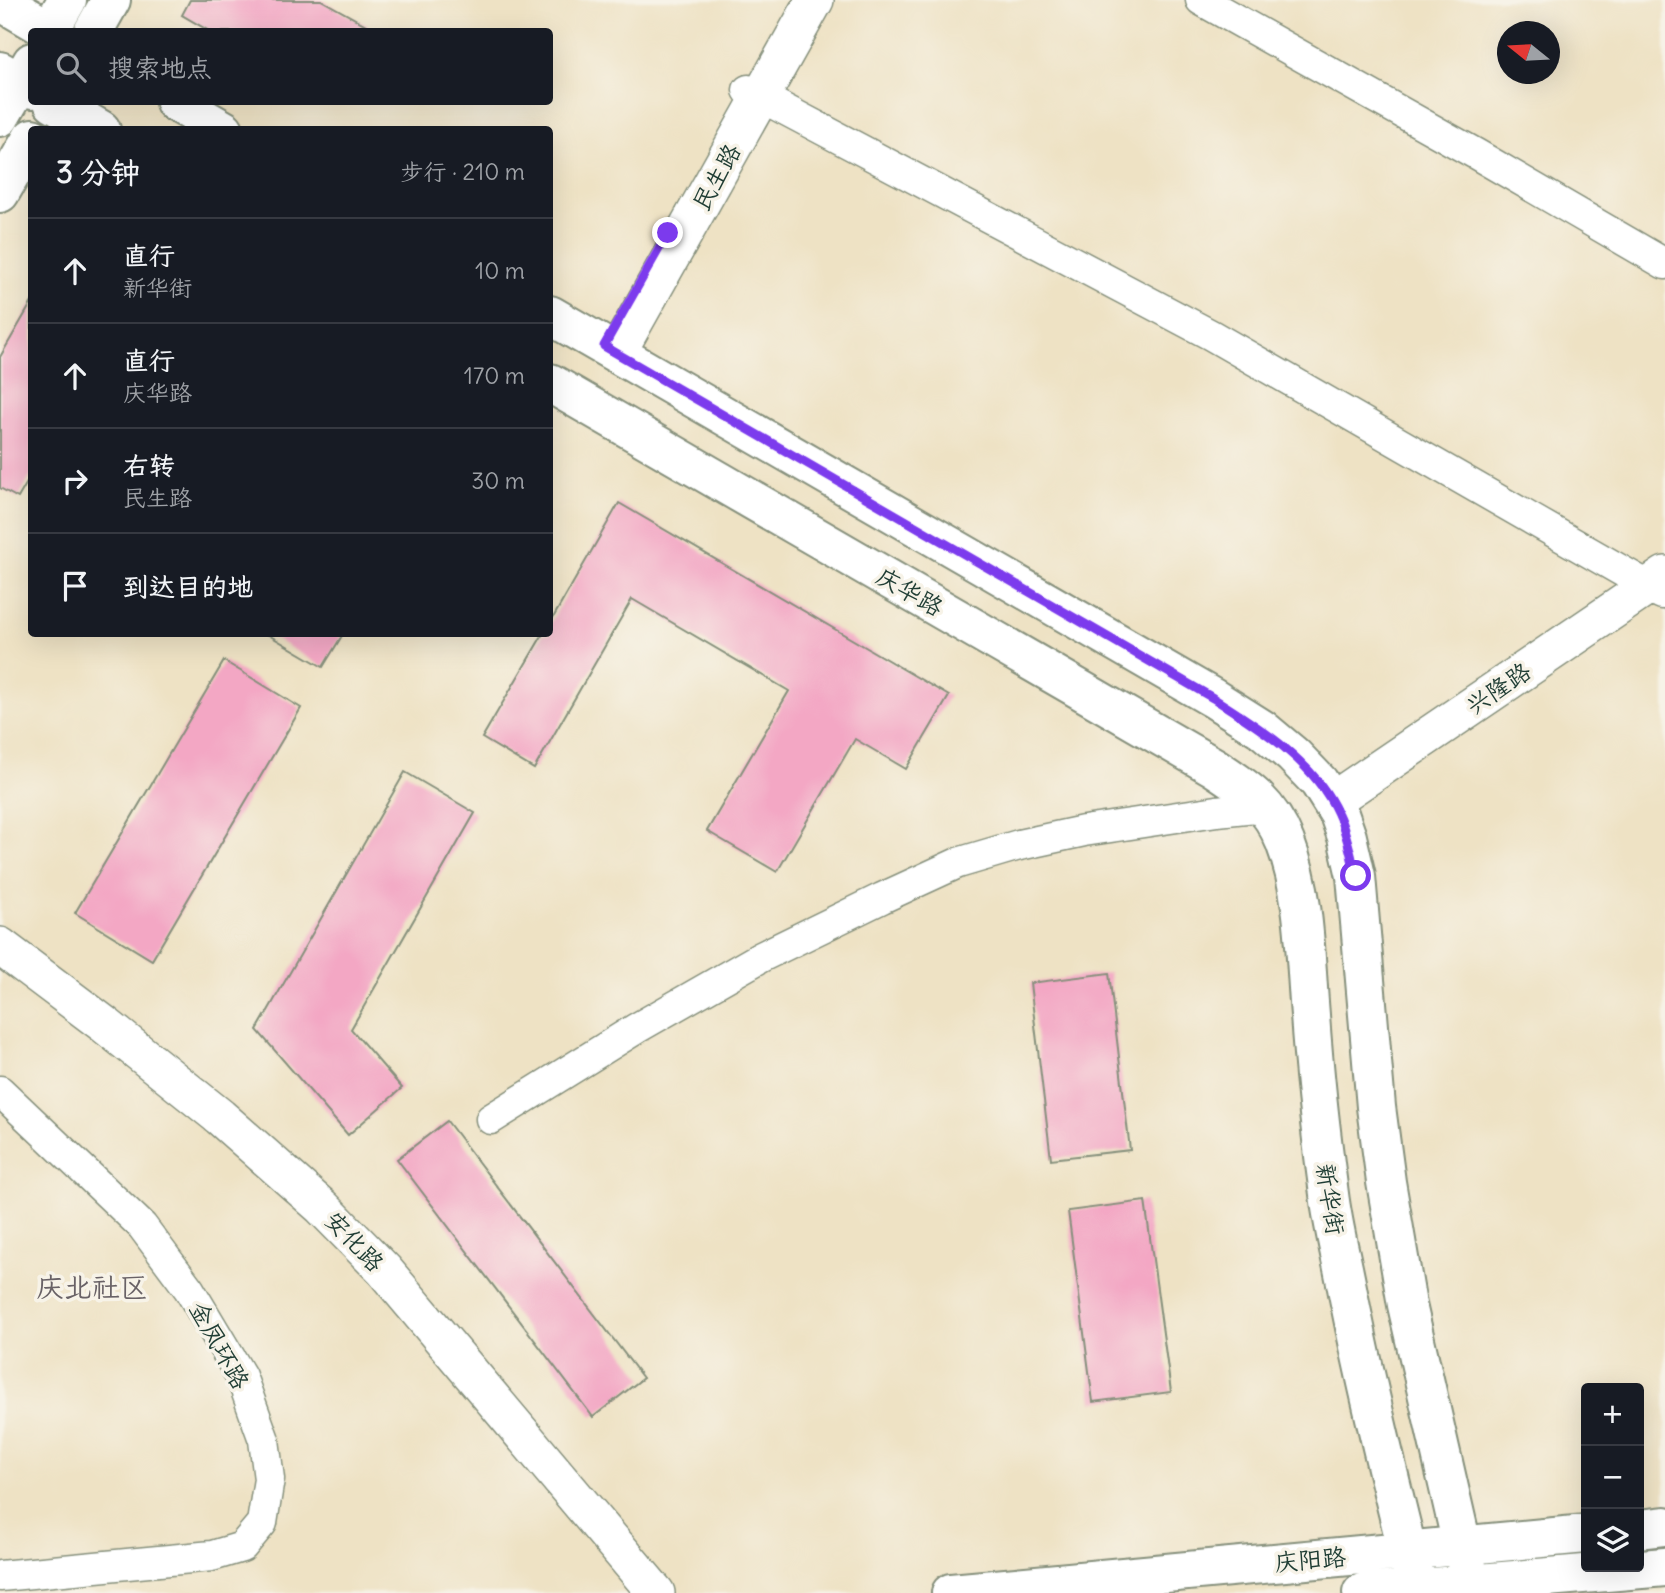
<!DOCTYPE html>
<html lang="zh">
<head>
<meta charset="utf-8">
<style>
	body { margin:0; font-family:Delius,"LXGW WenKai TC",sans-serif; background:#20242c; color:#f1f3f6 }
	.controls { position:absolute; right:21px; bottom:21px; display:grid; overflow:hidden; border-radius:7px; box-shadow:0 7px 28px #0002 }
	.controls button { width:63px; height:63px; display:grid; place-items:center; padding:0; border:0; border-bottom:2px solid #363941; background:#171b24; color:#f1f3f6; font:35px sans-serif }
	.compass { position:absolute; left:1497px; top:21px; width:63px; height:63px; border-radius:50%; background:#171b24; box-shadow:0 7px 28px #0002; rotate:288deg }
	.stop { position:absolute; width:21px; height:21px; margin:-16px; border:5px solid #7c3aed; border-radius:50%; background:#fff }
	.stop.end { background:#7c3aed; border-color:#fff; box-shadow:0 2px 7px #0008 }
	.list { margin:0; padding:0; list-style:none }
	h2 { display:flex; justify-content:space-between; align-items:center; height:91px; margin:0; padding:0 28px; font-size:30px }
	h2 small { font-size:23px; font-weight:400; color:#9ea1a6 }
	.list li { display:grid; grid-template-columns:46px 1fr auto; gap:21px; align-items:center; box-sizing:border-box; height:105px; padding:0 28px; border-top:2px solid #363941 }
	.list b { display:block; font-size:26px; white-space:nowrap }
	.list p { margin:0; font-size:23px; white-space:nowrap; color:#9ea1a6 }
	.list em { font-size:23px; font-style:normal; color:#9ea1a6 }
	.icon { flex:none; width:38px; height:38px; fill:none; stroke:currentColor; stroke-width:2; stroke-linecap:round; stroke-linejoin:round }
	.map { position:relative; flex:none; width:1665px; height:1593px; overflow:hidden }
	.search { position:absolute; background:#171b24; box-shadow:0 7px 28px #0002; left:28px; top:28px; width:525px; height:77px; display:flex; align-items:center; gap:18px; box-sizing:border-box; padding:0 24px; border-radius:7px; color:#9ea1a6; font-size:26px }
	.panel { position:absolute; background:#171b24; box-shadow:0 7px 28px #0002; left:28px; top:126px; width:525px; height:511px; border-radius:7px }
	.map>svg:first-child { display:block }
	.building { fill:#f3a7c4 }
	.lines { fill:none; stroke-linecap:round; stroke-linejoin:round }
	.minor-casing { stroke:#86907c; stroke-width:33 }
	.tertiary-casing { stroke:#86907c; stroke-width:40 }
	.secondary-casing { stroke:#86907c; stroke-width:42 }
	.primary-casing { stroke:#86907c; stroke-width:42 }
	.minor { stroke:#fff; stroke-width:30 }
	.tertiary { stroke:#fff; stroke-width:37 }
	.secondary { stroke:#fff; stroke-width:38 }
	.primary { stroke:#fff; stroke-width:38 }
	.route { stroke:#7c3aed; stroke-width:9 }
	.labels { text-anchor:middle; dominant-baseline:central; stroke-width:7; stroke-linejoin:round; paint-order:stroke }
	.street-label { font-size:24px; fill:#1f3d34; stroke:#f7f3e8 }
	.quarter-label { font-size:28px; fill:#696266; stroke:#f7f3e8 }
</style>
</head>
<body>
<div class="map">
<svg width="1665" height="1593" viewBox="0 0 1665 1593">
	<rect width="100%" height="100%" fill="#f7f3e8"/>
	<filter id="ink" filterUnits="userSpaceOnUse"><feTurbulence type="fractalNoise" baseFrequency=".0143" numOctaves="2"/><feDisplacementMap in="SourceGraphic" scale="14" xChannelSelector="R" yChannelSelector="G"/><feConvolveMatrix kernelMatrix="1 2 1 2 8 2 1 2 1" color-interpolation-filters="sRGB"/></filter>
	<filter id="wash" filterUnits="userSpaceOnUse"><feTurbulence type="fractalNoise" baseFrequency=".00686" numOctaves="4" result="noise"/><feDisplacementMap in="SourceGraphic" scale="28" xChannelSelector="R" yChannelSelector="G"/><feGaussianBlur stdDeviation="1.57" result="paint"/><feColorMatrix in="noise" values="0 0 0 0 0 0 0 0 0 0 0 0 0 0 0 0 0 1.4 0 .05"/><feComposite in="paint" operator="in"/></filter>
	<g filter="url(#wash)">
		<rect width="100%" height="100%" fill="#eee2c4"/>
		<g id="blocks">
			<path class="building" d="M190,0H321L373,29L372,32H211L182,15Z
				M32,302V474L18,498L0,488V357Z
				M619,503L949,696L906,769L855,739L777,872L707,831L789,691L632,599L534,769L482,738L543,634H550V623Z
				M267,634H343L323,667Z
				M224,661L301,708L152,960L75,913Z
				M405,772L475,813L351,1029L402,1088L348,1135L257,1030Z
				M1109,973L1130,1150L1051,1159L1030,983Z
				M447,1121L643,1378L593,1417L397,1159Z
				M1145,1201L1171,1392L1093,1402L1068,1211Z"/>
		</g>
	</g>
	<g filter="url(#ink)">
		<use href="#blocks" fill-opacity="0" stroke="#86907c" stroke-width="2"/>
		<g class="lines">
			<g class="minor-casing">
				<path id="minor" d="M1201,0L1476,154L1665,264
					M748,90L1211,335L1662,594
					M0,1091L142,1226L189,1289L241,1376L264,1440L269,1479L262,1523L242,1547L212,1556L0,1576
					M491,1119L637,1028L761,957L882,898L958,863L1019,845L1084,831L1217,811L1265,806"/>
			</g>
			<g class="tertiary-casing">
				<path id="tertiary" d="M617,353L815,0
					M1332,801L1665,575
					M0,946L105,1025L220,1117L322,1207L384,1270L656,1593"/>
			</g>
			<g class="secondary-casing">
				<path id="secondary" d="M49,32L67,0
					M93,32L111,0
					M0,117L32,62
					M0,193L32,138
					M1639,1529L1665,1526
					M951,1593L1586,1534
					M1362,1593L1665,1567"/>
			</g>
			<g class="primary-casing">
				<path id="primary" d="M0,1L53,32
					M0,71L32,89
					M53,102L101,130
					M175,102L224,130
					M550,315L1213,698L1262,729L1293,755L1319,782L1339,814L1347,837L1356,876L1376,1107L1386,1182L1407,1305L1473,1593
					M550,383L1214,767C1248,789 1270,804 1285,842C1306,897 1305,957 1310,1015C1314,1075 1321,1135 1329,1194C1333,1227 1342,1260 1348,1293C1368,1394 1393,1493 1418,1593"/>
			</g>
			<use href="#minor" class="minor"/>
			<use href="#tertiary" class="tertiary"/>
			<use href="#secondary" class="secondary"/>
			<use href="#primary" class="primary"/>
		</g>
	</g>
	<g class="lines" filter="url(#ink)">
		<path class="route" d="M668,233L604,346L1213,698C1259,727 1315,762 1338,814C1347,833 1351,855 1356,876"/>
	</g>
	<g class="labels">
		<g class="street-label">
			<text transform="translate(716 177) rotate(-61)">民生路</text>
			<text transform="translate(910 591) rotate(30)">庆华路</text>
			<text transform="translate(1498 688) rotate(-34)">兴隆路</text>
			<text transform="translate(1331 1199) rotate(81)">新华街</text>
			<text transform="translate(355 1241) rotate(46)">安化路</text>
			<text transform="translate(220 1345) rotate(61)">金凤环路</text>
			<text transform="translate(1310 1559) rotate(-5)">庆阳路</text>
		</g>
		<g class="quarter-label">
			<text x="92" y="1287">庆北社区</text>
		</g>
	</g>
</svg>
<div class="controls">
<button>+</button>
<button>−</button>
<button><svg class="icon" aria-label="layers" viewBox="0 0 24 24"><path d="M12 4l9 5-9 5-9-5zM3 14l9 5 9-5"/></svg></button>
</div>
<svg class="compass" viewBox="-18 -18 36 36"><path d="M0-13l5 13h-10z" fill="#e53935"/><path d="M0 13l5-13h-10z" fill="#9ea1a6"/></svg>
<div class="stop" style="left:1356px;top:876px"></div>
<div class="stop end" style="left:668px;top:233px"></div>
<div class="search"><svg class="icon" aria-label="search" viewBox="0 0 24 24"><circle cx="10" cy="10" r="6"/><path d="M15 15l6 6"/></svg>搜索地点</div>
<section class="panel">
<h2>3 分钟<small>步行 · 210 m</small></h2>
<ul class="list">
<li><svg class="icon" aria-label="ahead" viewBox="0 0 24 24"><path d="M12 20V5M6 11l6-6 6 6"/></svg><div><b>直行</b><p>新华街</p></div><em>10 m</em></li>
<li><svg class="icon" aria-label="ahead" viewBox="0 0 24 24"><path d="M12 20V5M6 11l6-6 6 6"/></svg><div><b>直行</b><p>庆华路</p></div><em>170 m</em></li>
<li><svg class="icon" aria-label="right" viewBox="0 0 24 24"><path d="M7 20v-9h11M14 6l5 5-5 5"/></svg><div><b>右转</b><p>民生路</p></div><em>30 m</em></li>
<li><svg class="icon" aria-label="arrive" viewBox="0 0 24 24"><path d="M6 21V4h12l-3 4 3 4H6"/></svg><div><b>到达目的地</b></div></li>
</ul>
</section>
</div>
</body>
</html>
